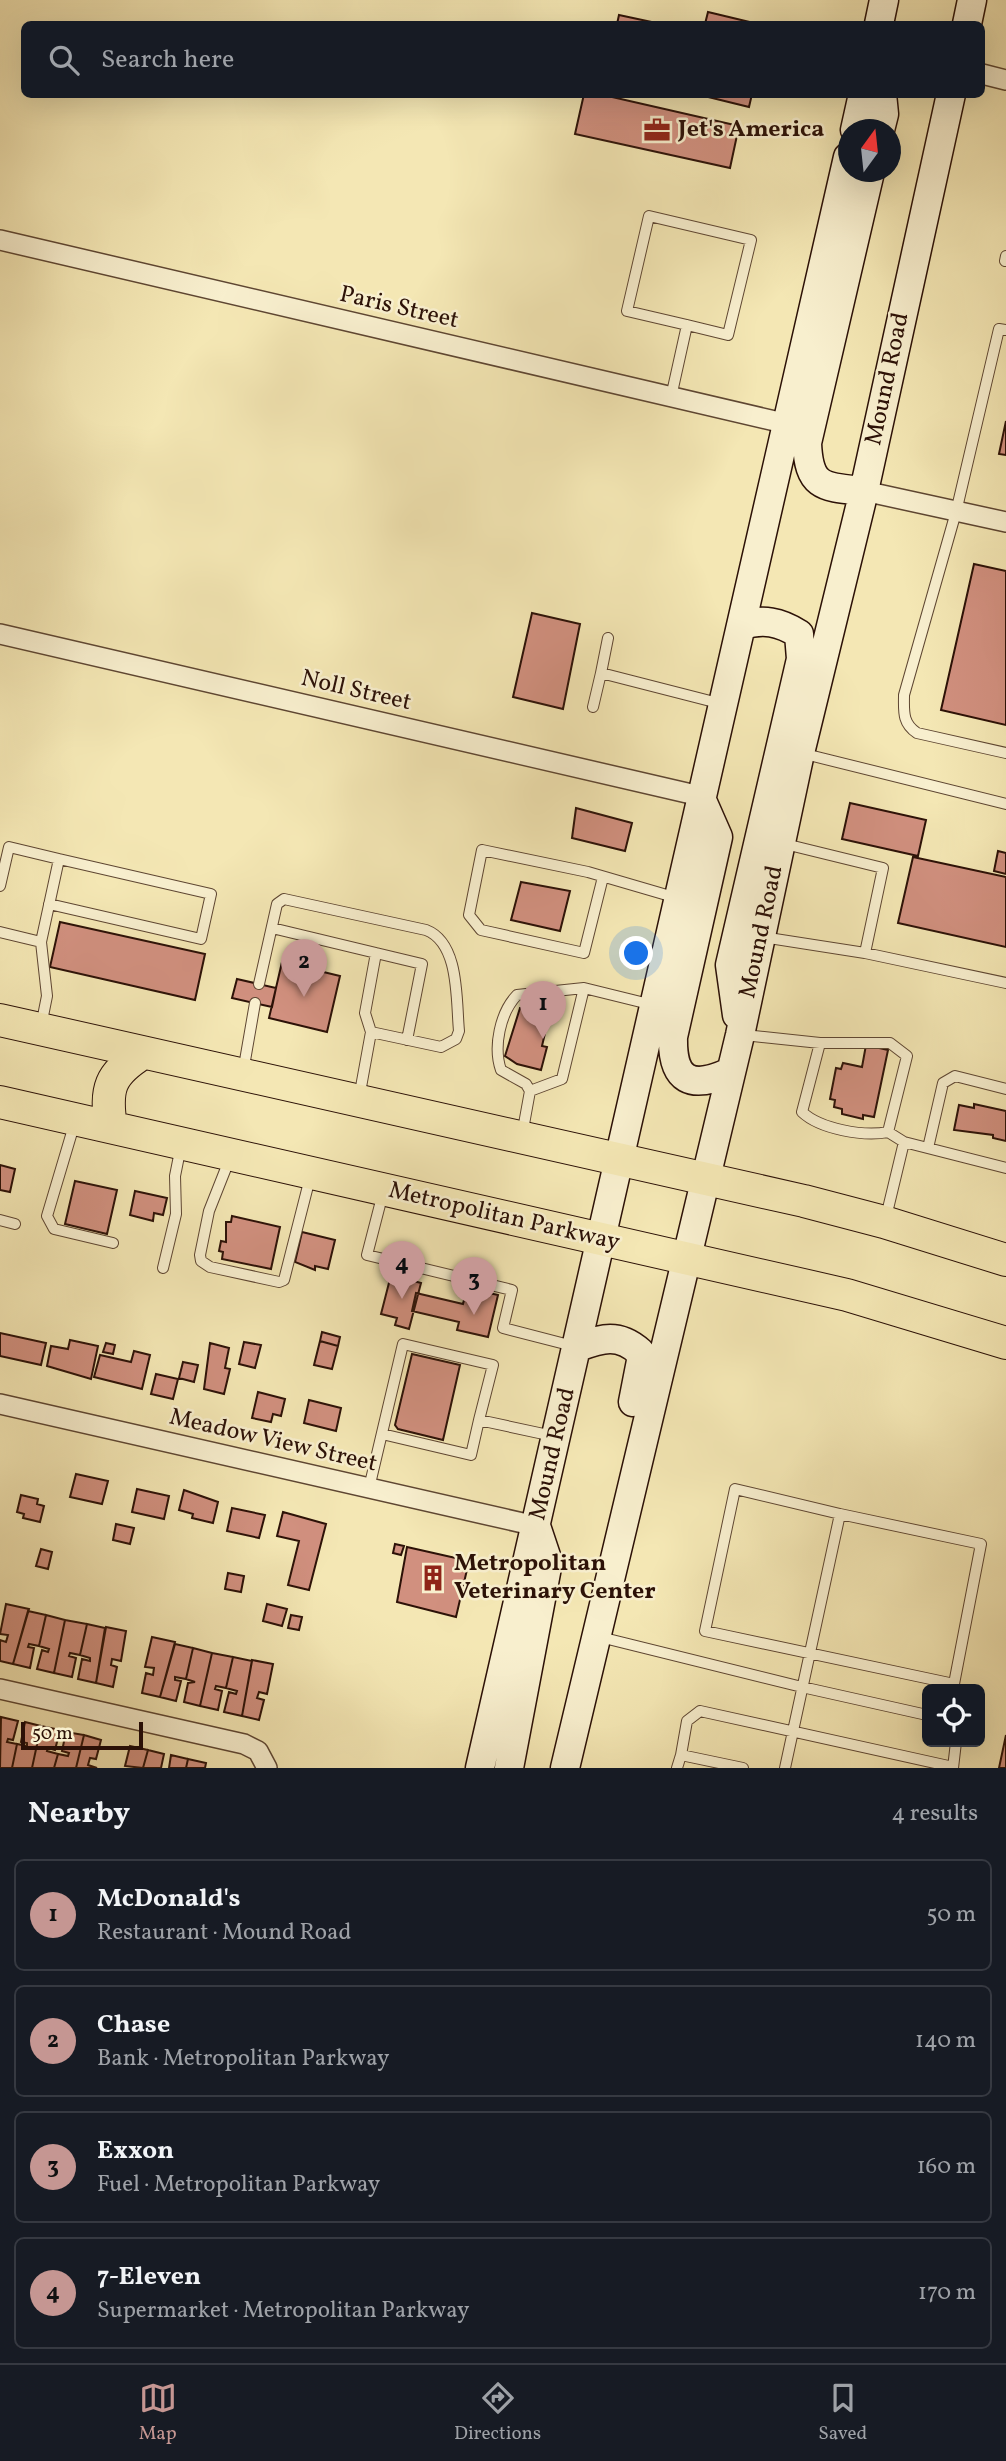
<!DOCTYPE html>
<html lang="en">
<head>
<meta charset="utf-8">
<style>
	body { margin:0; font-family:Vollkorn,serif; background:#20242c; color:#f1f3f6 }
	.controls { position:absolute; right:21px; bottom:21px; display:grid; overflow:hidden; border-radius:10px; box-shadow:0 7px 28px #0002 }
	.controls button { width:63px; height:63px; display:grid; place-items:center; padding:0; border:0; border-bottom:2px solid #363941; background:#171b24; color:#f1f3f6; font:35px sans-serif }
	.compass { position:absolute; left:838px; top:119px; width:63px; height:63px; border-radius:50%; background:#171b24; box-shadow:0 7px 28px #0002; rotate:15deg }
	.scale { position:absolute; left:21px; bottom:18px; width:122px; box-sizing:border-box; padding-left:7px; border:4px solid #2c1107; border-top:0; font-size:19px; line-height:24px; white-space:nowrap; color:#2c1107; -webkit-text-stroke:5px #f8efce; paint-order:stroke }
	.you { position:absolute; left:637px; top:954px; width:24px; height:24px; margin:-18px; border:5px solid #fff; border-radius:50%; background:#1a73e8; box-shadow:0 0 0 10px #1a73e833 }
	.badge { display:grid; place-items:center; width:46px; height:46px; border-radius:50%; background:#c59692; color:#111; font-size:23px; font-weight:700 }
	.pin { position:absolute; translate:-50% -58px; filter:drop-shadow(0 2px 4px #0008) }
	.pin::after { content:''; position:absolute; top:37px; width:24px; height:21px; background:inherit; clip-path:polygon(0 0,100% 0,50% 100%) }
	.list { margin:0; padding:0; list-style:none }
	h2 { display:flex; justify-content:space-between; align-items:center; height:91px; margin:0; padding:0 28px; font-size:30px }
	h2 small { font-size:23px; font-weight:400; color:#9ea1a6 }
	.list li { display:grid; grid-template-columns:46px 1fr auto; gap:21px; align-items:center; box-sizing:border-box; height:112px; margin:0 14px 14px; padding:0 14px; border:2px solid #363941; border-radius:10px }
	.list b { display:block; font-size:26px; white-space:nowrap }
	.list p { margin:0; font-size:23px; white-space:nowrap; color:#9ea1a6 }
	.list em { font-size:23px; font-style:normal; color:#9ea1a6 }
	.icon { flex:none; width:38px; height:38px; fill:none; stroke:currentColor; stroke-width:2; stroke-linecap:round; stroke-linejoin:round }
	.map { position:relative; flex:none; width:1006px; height:1768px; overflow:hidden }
	.search { position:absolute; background:#171b24; box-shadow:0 7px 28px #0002; left:21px; right:21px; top:21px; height:77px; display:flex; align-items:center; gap:18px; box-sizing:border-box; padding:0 24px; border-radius:10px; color:#9ea1a6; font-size:26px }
	.sheet { height:595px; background:#171b24 }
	nav { display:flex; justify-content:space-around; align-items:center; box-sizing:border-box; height:98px; border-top:2px solid #363941; background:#171b24; font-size:19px; color:#9ea1a6 }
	nav a { display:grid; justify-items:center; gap:4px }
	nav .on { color:#c59692 }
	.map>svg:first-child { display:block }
	.building { fill:#d1907f; stroke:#2c1107; stroke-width:2 }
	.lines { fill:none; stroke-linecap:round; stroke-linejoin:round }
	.service-casing { stroke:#5e4632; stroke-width:12 }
	.minor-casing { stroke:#5e4632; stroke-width:22 }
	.secondary-casing { stroke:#2c1107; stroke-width:31 }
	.primary-casing { stroke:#2c1107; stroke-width:34 }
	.service { stroke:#f8efce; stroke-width:10 }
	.minor { stroke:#f8efce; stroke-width:19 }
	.secondary { stroke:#f8efce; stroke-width:28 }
	.primary { stroke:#f4e7b4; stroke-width:32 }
	.labels { text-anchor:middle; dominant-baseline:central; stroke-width:5; stroke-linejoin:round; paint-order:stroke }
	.poi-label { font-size:24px; font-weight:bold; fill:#2c1107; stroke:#f8efce; text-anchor:start }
	.street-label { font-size:24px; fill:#2c1107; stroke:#f8efce }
</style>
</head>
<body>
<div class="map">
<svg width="1006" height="1768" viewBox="0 0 1006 1768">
	<rect width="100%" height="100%" fill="#f4e7b4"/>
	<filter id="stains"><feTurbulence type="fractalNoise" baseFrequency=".00286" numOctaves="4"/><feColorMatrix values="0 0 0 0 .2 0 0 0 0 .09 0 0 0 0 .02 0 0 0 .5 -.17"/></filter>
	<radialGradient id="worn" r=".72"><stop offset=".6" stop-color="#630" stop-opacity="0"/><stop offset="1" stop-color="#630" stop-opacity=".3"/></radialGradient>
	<path class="building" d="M708,12L758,24H705Z
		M619,15L661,24H617Z
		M584,94H599L739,126L730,168L575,134Z
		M696,94H752L749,107Z
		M1006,421V455L999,454Z
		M974,564L1006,571V725L941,710Z
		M532,613L580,624L563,709L513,697Z
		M850,803L926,820L918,856L842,839Z
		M576,808L632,823L625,851L572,838Z
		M998,851L1006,853V874L994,871Z
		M913,857L1006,877V947L898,923Z
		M521,882L570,891L560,931L511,920Z
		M60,922L205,954L195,1000L50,967Z
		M282,962L340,976L327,1032L269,1018Z
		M237,979L276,988L272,1007L232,998Z
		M520,1008L538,1009L537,1013L549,1016L542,1046L547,1047L541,1070L517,1064L505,1056Z
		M866,1045L888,1050L874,1117L863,1115V1119L842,1114V1109L834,1107L835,1100L830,1099L836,1068L841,1069L843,1063L862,1067Z
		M974,1104L1006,1111V1141L993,1138V1135L954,1130L959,1105L974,1108Z
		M0,1165L15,1169L10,1192L0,1190Z
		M75,1181L117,1190L107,1234L65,1224Z
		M135,1191L167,1198L163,1215L154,1213L153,1221L130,1215Z
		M232,1216L280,1227L271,1269L222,1259L223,1252L219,1251L221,1241L226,1242V1222H231Z
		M302,1232L335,1240L328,1269L315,1266V1270L295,1262Z
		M391,1275L421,1283L409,1329L395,1325L397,1318L381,1314Z
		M467,1288L498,1295L488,1337L457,1330L459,1322L412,1311L416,1293L463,1304Z
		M322,1332L340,1337L338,1346L320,1341Z
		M0,1333L46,1343L41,1365L0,1356Z
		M70,1340L98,1346L91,1379L47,1366L51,1346L68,1349Z
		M320,1341L338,1346L332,1369L314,1365Z
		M244,1342L261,1345L255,1368L239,1364Z
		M106,1343L115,1345L113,1354L103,1352Z
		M210,1343L229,1348L225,1368L230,1369L224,1394L204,1389Z
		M134,1351L150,1355L142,1389L94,1377L100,1355L131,1362Z
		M412,1354L460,1365L443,1440L398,1429L395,1425Z
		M183,1362L198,1365L194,1382L179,1378Z
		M156,1374L178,1379L173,1399L151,1394Z
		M258,1392L285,1399L281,1416L273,1414L271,1422L252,1418Z
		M309,1400L341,1408L336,1431L304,1423Z
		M76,1474L108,1481L102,1504L70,1497Z
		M137,1489L169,1496L164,1519L132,1512Z
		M184,1490L218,1502L213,1523L192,1518L193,1514L179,1510Z
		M21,1495L38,1499L37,1504L44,1506L40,1522L23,1518L24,1514L17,1512Z
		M232,1508L265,1515L259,1538L227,1531Z
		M283,1512L326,1524L309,1590L288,1585L299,1541L277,1536Z
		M116,1524L134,1528L130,1544L113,1540Z
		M395,1544L404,1546L401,1555L393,1553Z
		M407,1547L469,1561L456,1617L397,1602Z
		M41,1549L52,1552L48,1569L36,1566Z
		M228,1573L244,1576L241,1592L225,1589Z
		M6,1604L29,1609L13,1664L0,1661V1640L6,1642L8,1635L0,1634Z
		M267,1604L287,1609L282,1626L263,1621Z
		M28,1611L46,1615L39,1646L29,1644L28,1647L34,1648L30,1668L13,1664Z
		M46,1615L65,1620L54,1673L37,1669L42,1650L48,1652L49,1649L39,1646Z
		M291,1615L302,1617L299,1630L288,1628Z
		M65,1620L87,1624L80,1655L70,1653L69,1656L76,1658L72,1677L54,1673Z
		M87,1624L105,1628L96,1683L78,1679L82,1659L90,1661V1658L80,1655Z
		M106,1627L126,1631L121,1661L112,1659L111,1665L117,1667L113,1687L96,1683Z
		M152,1637L175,1642L160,1697L142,1693L146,1673L153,1675L154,1668L145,1667Z
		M175,1644L193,1648L186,1679L175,1677V1680L181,1681L176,1701L160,1697Z
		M193,1648L212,1653L200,1706L184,1702L188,1683L195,1682L186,1679Z
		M212,1653L233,1657L226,1688L216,1686L215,1689L222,1691L218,1710L200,1706Z
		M233,1657L252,1661L242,1716L224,1712L229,1692L236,1694L237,1691L226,1688Z
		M252,1660L273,1664L267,1694L259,1692L257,1698L264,1700L259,1720L242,1716Z
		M1,1717L18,1721L13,1740L8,1739L7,1742L17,1744L12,1768H0Z
		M25,1722L41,1726L32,1768H12L17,1744L27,1746V1743L21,1742Z
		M41,1726L60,1730L55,1750L48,1748L47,1751L58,1754L54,1768H32Z
		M66,1732L84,1735L76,1768H54L58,1754L68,1756L69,1753L62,1751Z
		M84,1735L101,1740L96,1759L90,1758L88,1765L97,1768H76Z
		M1006,1735V1768H999Z
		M130,1746L148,1750L143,1768L125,1766Z
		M148,1750L164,1754L161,1768H143Z
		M171,1755L188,1759L186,1768H169Z
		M188,1759L206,1763L205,1768H186Z"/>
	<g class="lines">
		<g class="service-casing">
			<path id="service" d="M1005,261L1006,256
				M1006,330L999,329L956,512L904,695C904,711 902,723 917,733L1006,753
				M671,397L687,325L728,335L751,240L649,216L627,311L687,325
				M608,638L601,673L722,704
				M593,707L601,673
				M801,753L1006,804
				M603,877L584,953L481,930L469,915L482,850L588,872L677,898
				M0,886L9,847L59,859L41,942L47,996L41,1026
				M49,904L201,939L211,894L59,859
				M272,928L376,953L365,1013L371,1032
				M0,932L41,942
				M762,937L865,953L883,868L785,844
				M376,953L422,964L407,1040
				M865,953L1006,983
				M259,984L277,904L284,899L426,930C460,943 456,1001 459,1031L456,1039L441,1047L371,1032L359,1098
				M744,1035L820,1043H890L907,1056L888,1132C864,1137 820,1129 802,1112L820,1043
				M243,1072L255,1003
				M530,1091L526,1084L501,1070C493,1047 500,1013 517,995L584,988L653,1005
				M530,1091L562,1079L584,988
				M75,1122L47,1216L54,1229L113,1243
				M888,1132L904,1142L1006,1168
				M522,1135L530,1091
				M928,1148L943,1083L955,1076L1006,1089
				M230,1158L209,1211L200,1255L201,1261L210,1267L279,1282L284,1280L310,1178
				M383,1193L367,1255L512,1290L503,1328L573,1346
				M886,1217L904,1142
				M0,1220L15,1224
				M163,1268L176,1214L175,1176L181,1146
				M382,1434L471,1455L479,1420
				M369,1488L403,1344L493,1365L479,1420L553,1436
				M840,1514L735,1489L705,1631L954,1684
				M600,1637L802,1687L927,1715
				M681,1755L687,1721L700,1711L953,1767
				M677,1768L681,1755L743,1768
				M785,1768L840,1514L981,1544L953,1689
				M953,1768L956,1742"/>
		</g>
		<g class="minor-casing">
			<path id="minor" d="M982,74L1006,80
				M0,240L788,424
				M864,491L1006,522
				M0,634L700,796
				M0,1404L536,1526
				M0,1689L244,1744L258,1751L267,1768"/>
		</g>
		<g class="secondary-casing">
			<path id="secondary" d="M879,24L884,0
				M967,24L972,0
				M855,130L863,94
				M880,130L884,114L882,94
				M864,491C823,487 809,488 807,443L870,172
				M700,796L718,837L673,1037C672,1081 691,1090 730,1072
				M737,1015L730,965L801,659L799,634C780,622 763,618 741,626
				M578,1347C602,1338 619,1333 640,1352L641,1361L633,1402
				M480,1768L848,157
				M509,1768L548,1562L536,1526
				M565,1768L740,1035L800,753L864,491L951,94"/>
		</g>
		<g class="primary-casing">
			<path id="primary" d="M0,1020L804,1201L884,1222L1006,1260
				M0,1102L847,1295L1006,1343
				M111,1127C105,1089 109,1074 143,1053"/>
		</g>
		<use href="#service" class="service"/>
		<use href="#minor" class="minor"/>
		<use href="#secondary" class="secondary"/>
		<use href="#primary" class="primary"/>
	</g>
	<defs>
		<g id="office-bare" transform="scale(2.1)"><path d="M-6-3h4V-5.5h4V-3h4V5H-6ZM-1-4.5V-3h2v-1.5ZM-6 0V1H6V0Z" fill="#8f2418" stroke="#f8efce" stroke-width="2.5" paint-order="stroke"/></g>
		<g id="building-bare" transform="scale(2.1)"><path d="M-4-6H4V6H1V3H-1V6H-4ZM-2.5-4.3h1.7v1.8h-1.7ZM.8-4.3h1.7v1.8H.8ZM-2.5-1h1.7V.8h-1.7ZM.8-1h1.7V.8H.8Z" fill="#8f2418" stroke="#f8efce" stroke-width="2.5" paint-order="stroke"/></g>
	</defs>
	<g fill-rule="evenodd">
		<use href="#office-bare" x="657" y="130"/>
		<use href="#building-bare" x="433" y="1578"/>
	</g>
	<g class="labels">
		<g class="poi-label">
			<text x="678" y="130">Jet's America</text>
			<text x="454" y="1564">Metropolitan<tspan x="454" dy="28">Veterinary Center</tspan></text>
		</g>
		<g class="street-label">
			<text transform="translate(399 308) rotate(13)">Paris Street</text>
			<text transform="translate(888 379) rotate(-78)">Mound Road</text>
			<text transform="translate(356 691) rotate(13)">Noll Street</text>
			<text transform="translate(762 932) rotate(-78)">Mound Road</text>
			<text transform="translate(504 1217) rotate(13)">Metropolitan Parkway</text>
			<text transform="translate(273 1441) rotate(13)">Meadow View Street</text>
			<text transform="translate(553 1454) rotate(-77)">Mound Road</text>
		</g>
	</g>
	<rect width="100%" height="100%" filter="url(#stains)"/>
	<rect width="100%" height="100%" fill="url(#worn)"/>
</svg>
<div class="controls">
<button><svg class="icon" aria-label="locate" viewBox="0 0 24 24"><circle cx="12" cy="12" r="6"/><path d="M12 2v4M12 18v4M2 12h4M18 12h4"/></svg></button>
</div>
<svg class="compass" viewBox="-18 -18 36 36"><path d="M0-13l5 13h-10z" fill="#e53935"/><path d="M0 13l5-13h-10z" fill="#9ea1a6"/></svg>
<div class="scale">50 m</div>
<div class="you"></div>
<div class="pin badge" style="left:543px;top:1039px">1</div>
<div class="pin badge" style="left:304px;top:997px">2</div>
<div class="pin badge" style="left:474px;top:1315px">3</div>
<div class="pin badge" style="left:402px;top:1299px">4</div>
<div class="search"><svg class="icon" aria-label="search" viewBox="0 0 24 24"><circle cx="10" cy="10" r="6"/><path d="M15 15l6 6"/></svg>Search here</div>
</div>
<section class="sheet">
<h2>Nearby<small>4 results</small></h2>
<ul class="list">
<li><span class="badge">1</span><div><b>McDonald's</b><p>Restaurant · Mound Road</p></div><em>50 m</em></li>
<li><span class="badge">2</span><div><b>Chase</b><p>Bank · Metropolitan Parkway</p></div><em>140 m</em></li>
<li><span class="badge">3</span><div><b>Exxon</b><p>Fuel · Metropolitan Parkway</p></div><em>160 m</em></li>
<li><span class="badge">4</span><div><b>7-Eleven</b><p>Supermarket · Metropolitan Parkway</p></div><em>170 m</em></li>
</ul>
</section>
<nav>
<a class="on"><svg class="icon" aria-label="map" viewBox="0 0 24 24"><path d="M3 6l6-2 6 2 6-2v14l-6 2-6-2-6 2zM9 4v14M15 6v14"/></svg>Map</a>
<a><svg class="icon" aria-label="directions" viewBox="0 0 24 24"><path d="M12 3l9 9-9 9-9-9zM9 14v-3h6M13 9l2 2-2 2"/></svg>Directions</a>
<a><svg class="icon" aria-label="saved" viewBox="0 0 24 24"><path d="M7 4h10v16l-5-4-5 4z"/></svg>Saved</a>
</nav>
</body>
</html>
